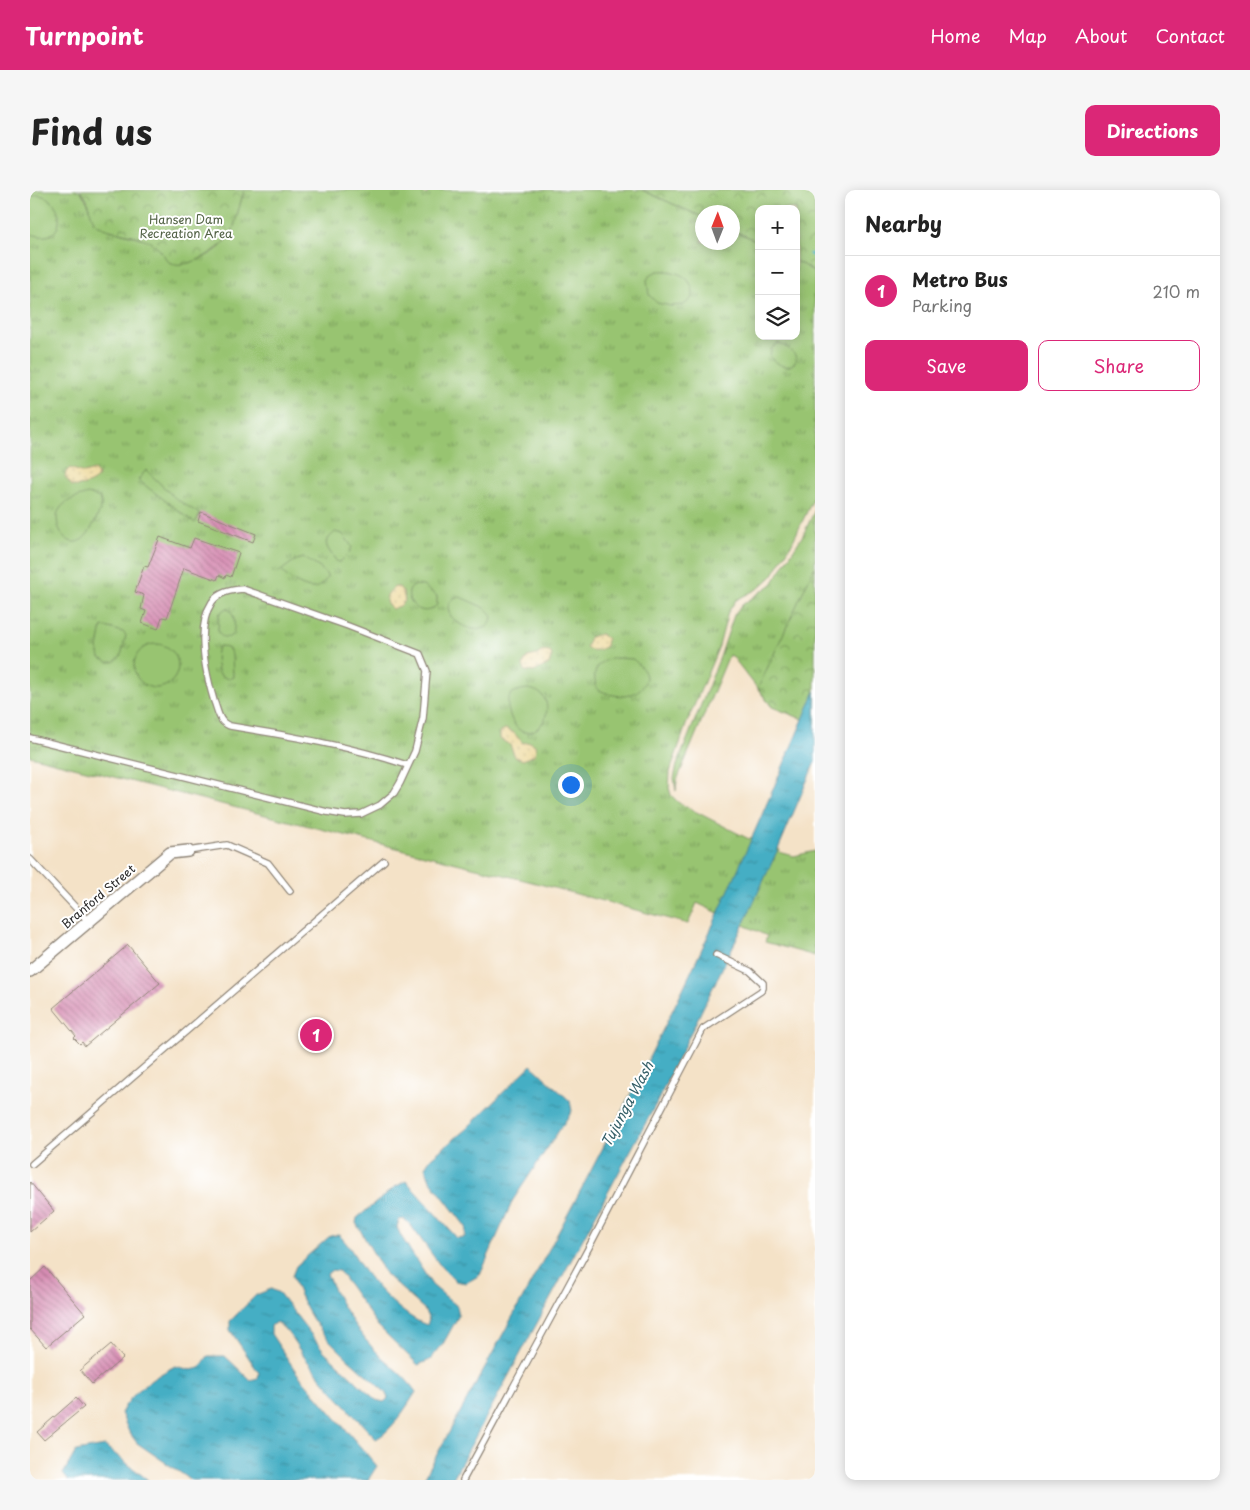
<!DOCTYPE html>
<html lang="en">
<head>
<meta charset="utf-8">
<style>
	body { margin:0; font-family:"Playpen Sans",sans-serif; background:#f6f6f6; color:#222 }
	.controls { position:absolute; right:15px; top:15px; display:grid; overflow:hidden; border-radius:10px; box-shadow:0 2px 12px #0003 }
	.controls button { width:45px; height:45px; display:grid; place-items:center; padding:0; border:0; border-bottom:1px solid #e0e0e0; background:#fff; color:#222; font:25px sans-serif }
	.compass { position:absolute; left:665px; top:15px; width:45px; height:45px; border-radius:50%; background:#fff; box-shadow:0 2px 12px #0003; rotate:1deg }
	.you { position:absolute; left:540px; top:594px; width:18px; height:18px; margin:-12px; border:4px solid #fff; border-radius:50%; background:#1a73e8; box-shadow:0 0 0 8px #1a73e833 }
	.badge { display:grid; place-items:center; width:32px; height:32px; border-radius:50%; background:#db2777; color:#fff; font-size:16px; font-weight:700 }
	.pin { position:absolute; translate:-50% -50%; border:2px solid #fff; box-shadow:0 1px 5px #0006 }
	.list { margin:0; padding:0; list-style:none }
	h2 { display:flex; justify-content:space-between; align-items:center; height:65px; margin:0; padding:0 20px; font-size:21px }
	h2 small { font-size:16px; font-weight:400; color:#767676 }
	.list li { display:grid; grid-template-columns:32px 1fr auto; gap:15px; align-items:center; box-sizing:border-box; height:70px; padding:0 20px; border-top:1px solid #e0e0e0 }
	.list b { display:block; font-size:19px; white-space:nowrap }
	.list p { margin:0; font-size:16px; white-space:nowrap; color:#767676 }
	.list em { font-size:16px; font-style:normal; color:#767676 }
	.actions { display:flex; gap:10px; padding:15px 20px }
	.actions a { flex:1; padding:11px 0; border:1px solid #db2777; border-radius:10px; text-align:center; font-size:18px; color:#db2777 }
	.actions .main { background:#db2777; color:#fff }
	.icon { flex:none; width:28px; height:28px; fill:none; stroke:currentColor; stroke-width:2; stroke-linecap:round; stroke-linejoin:round }
	.map { position:relative; flex:none; width:785px; height:1290px; overflow:hidden; border-radius:10px }
	header { display:flex; align-items:center; gap:30px; box-sizing:border-box; height:70px; padding:0 25px; background:#db2777; color:#fff }
	header strong { font-size:24px }
	nav { display:flex; gap:28px; margin-inline-start:auto; font-size:18px }
	.intro { display:flex; align-items:center; justify-content:space-between; box-sizing:border-box; height:120px; padding:0 30px }
	h1 { margin:0; font-size:35px }
	.button { padding:12px 22px; border-radius:10px; background:#db2777; color:#fff; font-size:18px; font-weight:700 }
	main { display:flex; gap:30px; padding:0 30px }
	aside { flex:1; background:#fff; border-radius:10px; box-shadow:0 2px 12px #0003 }
	.map>svg:first-child { display:block }
	.grass { fill:url(#grass-tufts); stroke:#62784e }
	.sand { fill:url(#sand-dots); stroke:#8c8264 }
	.park { fill:url(#park-crowns); stroke:#62784e }
	.garden { fill:#98c471; stroke:#62784e }
	.water { fill:url(#water-ripples); stroke:#386c78 }
	.lines { fill:none; stroke-linecap:round; stroke-linejoin:round }
	.stream { stroke:#45aec4; stroke-width:3 }
	.building { fill:url(#building-back-hatch) }
	.lane-casing { stroke:#908679; stroke-width:8 }
	.street-casing { stroke:#908679; stroke-width:14 }
	.lane { stroke:#fff; stroke-width:5.5 }
	.street { stroke:#fff; stroke-width:11 }
	.labels { text-anchor:middle; dominant-baseline:central; stroke-width:4; stroke-linejoin:round; paint-order:stroke }
	.park-label { font-size:12px; fill:#516144; stroke:#fff }
	.street-label { font-size:12px; fill:#2b2b2b; stroke:#fff }
	.water-label { font-size:14px; font-style:italic; fill:#355f68; stroke:#fff }
</style>
</head>
<body>
<header>
<strong>Turnpoint</strong>
<nav><a>Home</a><a>Map</a><a>About</a><a>Contact</a></nav>
</header>
<div class="intro"><h1>Find us</h1><a class="button">Directions</a></div>
<main>
<div class="map">
<svg width="785" height="1290" viewBox="0 0 785 1290">
	<defs>
		<pattern id="grass-tufts" width="24" height="20" patternUnits="userSpaceOnUse" patternTransform="scale(1.25)"><rect width="24" height="20" fill="#98c471"/><path d="M3 7l-1-3M5 7V3M7 7l1-3M15 17l-1-3M17 17v-4M19 17l1-3" fill="none" stroke="#7c9f5d"/></pattern>
		<pattern id="sand-dots" width="8" height="8" patternUnits="userSpaceOnUse" patternTransform="scale(1.25)"><rect width="8" height="8" fill="#eeda9e"/><path d="M2 2h.1M6 6h.1" fill="none" stroke="#cb8" stroke-width="1.8" stroke-linecap="round"/></pattern>
		<pattern id="park-crowns" width="20" height="18" patternUnits="userSpaceOnUse" patternTransform="scale(1.25)"><rect width="20" height="18" fill="#98c471"/><path d="M2 6a3 3 0 1 1 6 0M12 15a3 3 0 1 1 6 0" fill="none" stroke="#7c9f5d"/></pattern>
		<pattern id="water-ripples" width="26" height="14" patternUnits="userSpaceOnUse" patternTransform="scale(1.25)"><rect width="26" height="14" fill="#45aec4"/><path d="M2 4q2-2 4 0t4 0M15 11q2-2 4 0t4 0" fill="none" stroke="#3a8e9f"/></pattern>
		<pattern id="building-back-hatch" width="6" height="6" patternUnits="userSpaceOnUse" patternTransform="scale(1.25)"><rect width="6" height="6" fill="#d78db3"/><path d="M-1 5l2 2M0 0l6 6M5-1l2 2" fill="none" stroke="#af7392"/></pattern>
	</defs>
	<rect width="100%" height="100%" fill="#fff"/>
	<filter id="ink" filterUnits="userSpaceOnUse"><feTurbulence type="fractalNoise" baseFrequency=".02" numOctaves="2"/><feDisplacementMap in="SourceGraphic" scale="10" xChannelSelector="R" yChannelSelector="G"/><feConvolveMatrix kernelMatrix="1 2 1 2 8 2 1 2 1" color-interpolation-filters="sRGB"/></filter>
	<filter id="wash" filterUnits="userSpaceOnUse"><feTurbulence type="fractalNoise" baseFrequency=".0096" numOctaves="4" result="noise"/><feDisplacementMap in="SourceGraphic" scale="20" xChannelSelector="R" yChannelSelector="G"/><feGaussianBlur stdDeviation="1.12" result="paint"/><feColorMatrix in="noise" values="0 0 0 0 0 0 0 0 0 0 0 0 0 0 0 0 0 1.4 0 .05"/><feComposite in="paint" operator="in"/></filter>
	<g filter="url(#wash)">
		<rect width="100%" height="100%" fill="#f4e2c7"/>
		<path class="grass" d="M0,0H50L73,38L115,49L127,56L132,62L154,73C173,70 192,60 202,43L214,0H386L397,5L399,0H612L672,27V52H702L703,40L729,52V146H766V71L785,82V305L761,355L742,386L729,398L706,410L698,422L689,456L656,535L640,582L639,598L641,605L649,613L715,647L719,649L721,647L750,660L749,662L764,666L785,661V766L735,752L737,746L667,713L658,734L502,692L0,566Z
			M785,320V388L752,492L742,517L702,466L699,465L647,590L646,601L644,588L647,575L690,467L704,425L712,415L742,394L773,345Z"/>
		<path class="sand" d="M40,278L54,283L64,280L67,283L68,287C63,294 50,297 42,296L35,287L36,282Z
			M365,397H369L373,402L375,411L370,416L362,419L357,414C354,407 359,401 365,397Z
			M571,444L577,449L576,456C570,460 563,462 556,458L560,447Z
			M512,461L520,462L522,465L519,474L504,482L495,481L493,475L497,467L507,465Z
			M475,539L483,542L493,553L500,552L505,555L506,561L504,565L493,570L485,567L480,555L470,549V542Z"/>
		<path class="park" d="M50,0H214L202,43C193,58 157,82 139,72C136,70 135,66 132,63C128,57 122,52 114,49C102,43 79,42 70,36C61,31 61,22 58,13C57,8 53,4 50,0Z
			M612,0H785V82L766,71V19H729V52L703,40L702,22H672V27Z
			M785,376V534L742,517L728,498Z"/>
		<path class="garden" d="M9,5C33,9 36,43 16,46C11,47 5,45 0,44V7Z
			M627,81C646,80 664,86 663,107L654,115L641,116L627,113L619,105L617,90L620,85Z
			M748,153L758,158L765,165L766,171C758,182 747,174 740,167L741,159Z
			M116,280L146,309L170,324L165,333L108,290Z
			M58,304L70,308C74,317 68,325 64,333C44,376 20,335 29,320C35,310 48,307 58,304Z
			M305,342L313,344L322,357L319,363L310,372H307L298,359L296,353L299,348Z
			M274,368L290,378L297,385V388C294,392 290,397 284,398C274,399 259,389 252,382V380C259,375 265,369 274,368Z
			M387,395L393,396L407,406V415C389,434 366,400 387,395Z
			M426,407H430L455,418L460,423L462,427C458,457 397,425 426,407Z
			M196,418C209,422 207,457 190,445L188,440L189,424Z
			M72,436L93,442L96,445L91,466L84,472H78L70,468L68,458Z
			M104 476a22 22 0 1 1 44 0a22 22 0 1 1-44 0Z
			M192,456L199,459L202,465L203,485V487L199,489L191,486C186,478 185,466 188,457Z
			M584,468L603,469C608,474 616,480 616,488C615,499 602,506 593,506C584,506 575,503 567,499C561,482 567,471 584,468Z
			M497,499C529,501 518,545 494,542C484,541 473,515 480,506C483,501 491,500 497,499Z"/>
		<path class="water" d="M785,501V572L749,657L709,744L626,914L422,1290H393C480,1131 569,972 648,809C697,708 741,604 785,501Z
			M501,875L540,911L542,921L483,1010L450,1085L436,1093L425,1091L412,1078L379,1033L374,1029L369,1030L367,1037L371,1046L402,1095L427,1116L429,1125L413,1154L400,1170L388,1175L348,1136L309,1081L302,1080L297,1084C305,1106 326,1140 342,1157C356,1173 374,1184 386,1202C377,1216 362,1241 346,1249C321,1223 297,1196 275,1168C266,1156 259,1140 246,1132L241,1136V1144L267,1183L347,1276L338,1290H161L107,1253L99,1242L91,1223C102,1201 124,1187 145,1176L161,1180L170,1178L178,1166H195L220,1190L228,1188L229,1183L200,1140V1131L226,1105L241,1099L249,1103L294,1161L346,1210L354,1212L358,1208L355,1202C333,1181 304,1159 286,1134C276,1120 268,1102 262,1086L266,1076L300,1046L309,1045C319,1055 325,1066 332,1078C345,1097 375,1128 397,1135L399,1130L394,1119L356,1085L326,1033L327,1028L365,997L376,991L427,1048L435,1047L436,1037L400,990L395,977L401,968L435,940Z
			M75,1256L118,1290H38L33,1284L46,1261Z"/>
		<g class="lines">
			<path class="stream" d="M780,64L785,67"/>
		</g>
		<g id="blocks">
			<path class="building" d="M171,322L226,344L223,352L168,331Z
				M130,347L160,358L164,348L209,363L201,387L196,385L195,388L189,385L187,390L154,378L137,428L132,427L128,439L112,433L116,421L111,419L114,405L105,402L114,376L118,377Z
				M98,755L130,793L55,856L52,852L50,854L44,848L46,846L23,818Z
				M0,992L24,1021L0,1042Z
				M15,1077L55,1124L16,1157L0,1139V1091Z
				M81,1154L93,1168L62,1194L50,1180Z
				M46,1208L54,1217L14,1250L7,1242Z"/>
		</g>
	</g>
	<g filter="url(#ink)">
		<use href="#blocks" fill-opacity="0" stroke="#908679" stroke-width="1"/>
		<g class="lines">
			<g class="lane-casing">
				<path id="lane" d="M0,548L297,622L315,625L331,624L350,615L364,603L370,593L385,561L393,528L397,481L390,464L318,436L213,399C201,400 189,402 182,412C165,438 176,484 184,511C187,518 188,527 193,532C194,533 199,536 200,536C260,546 320,556 377,575
					M158,661L197,655L238,673L260,701
					M0,669L59,732
					M2,974L354,671
					M433,1290L559,1057L673,839L731,801L733,798V793L720,781L686,765"/>
			</g>
			<g class="street-casing">
				<path id="street" d="M0,781L140,663L158,661"/>
			</g>
			<use href="#lane" class="lane"/>
			<use href="#street" class="street"/>
		</g>
	</g>
	<g class="labels">
		<g class="park-label">
			<text x="156" y="29">Hansen Dam<tspan x="156" dy="14">Recreation Area</tspan></text>
		</g>
		<g class="street-label">
			<text transform="translate(68 706) rotate(-40)">Branford Street</text>
		</g>
		<g class="water-label">
			<text transform="translate(597 914) rotate(-62)">Tujunga Wash</text>
		</g>
	</g>
</svg>
<div class="controls">
<button>+</button>
<button>−</button>
<button><svg class="icon" aria-label="layers" viewBox="0 0 24 24"><path d="M12 4l9 5-9 5-9-5zM3 14l9 5 9-5"/></svg></button>
</div>
<svg class="compass" viewBox="-18 -18 36 36"><path d="M0-13l5 13h-10z" fill="#e53935"/><path d="M0 13l5-13h-10z" fill="#767676"/></svg>
<div class="you"></div>
<div class="pin badge" style="left:286px;top:845px">1</div>
</div>
<aside>
<h2>Nearby<small></small></h2>
<ul class="list">
<li><span class="badge">1</span><div><b>Metro Bus</b><p>Parking</p></div><em>210 m</em></li>
</ul>
<div class="actions"><a class="main">Save</a><a>Share</a></div>
</aside>
</main>
</body>
</html>
